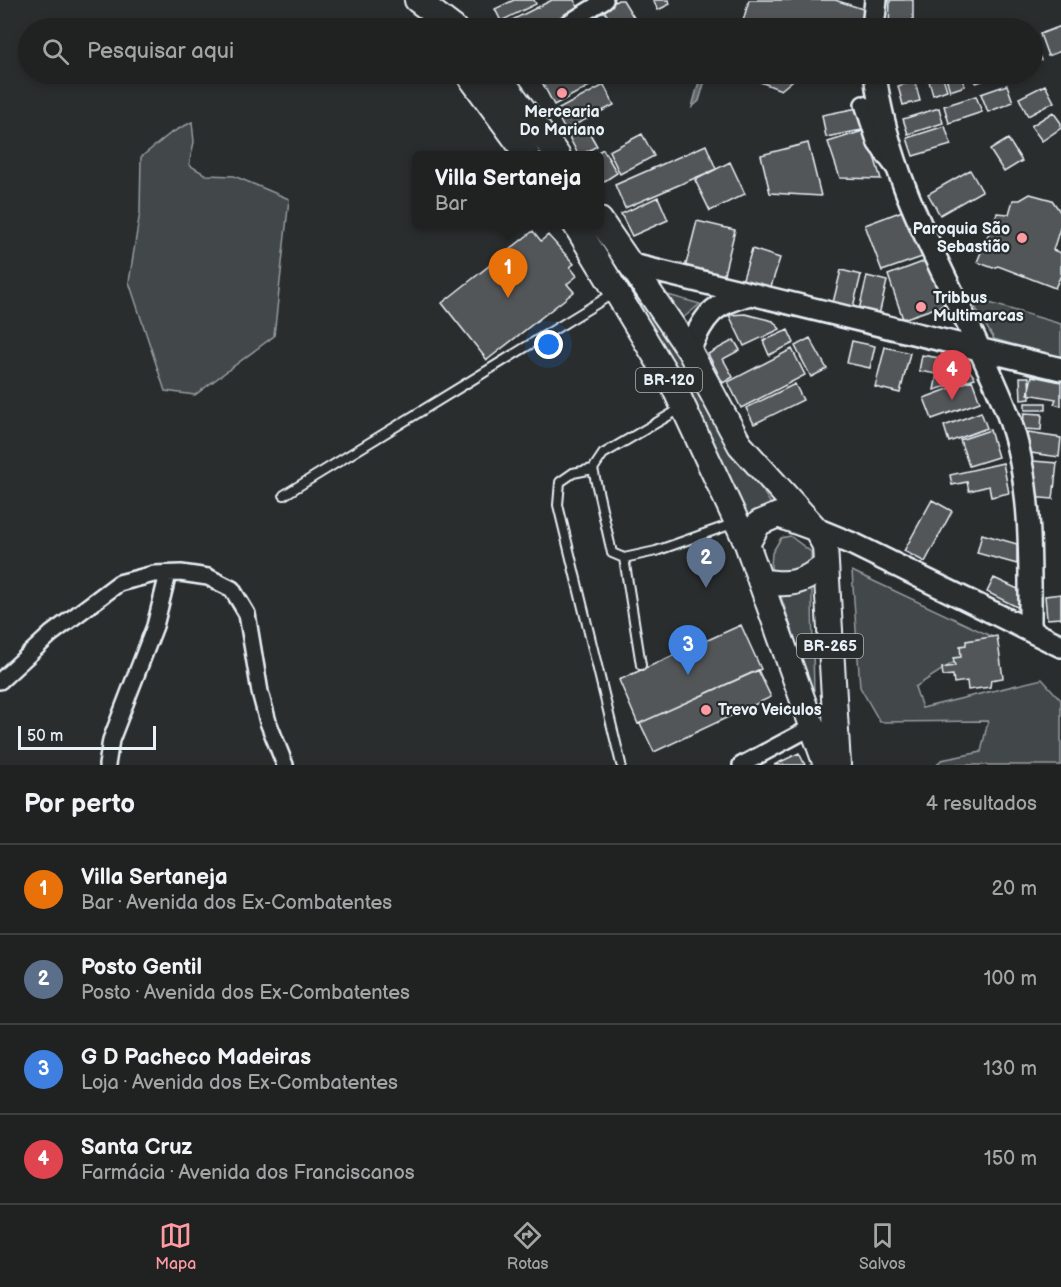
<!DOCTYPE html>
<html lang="pt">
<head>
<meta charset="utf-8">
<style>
	body { margin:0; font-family:"Balsamiq Sans",sans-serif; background:#2d2f2f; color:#f1f3f6 }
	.scale { position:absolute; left:18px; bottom:15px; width:138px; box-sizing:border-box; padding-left:6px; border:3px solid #e8f1f8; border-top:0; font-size:16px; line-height:21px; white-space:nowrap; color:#e8f1f8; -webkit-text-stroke:4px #2a2d2e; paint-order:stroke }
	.you { position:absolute; left:549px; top:345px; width:21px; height:21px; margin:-15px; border:4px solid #fff; border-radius:50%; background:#1a73e8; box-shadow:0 0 0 9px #1a73e833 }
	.badge { display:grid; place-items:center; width:39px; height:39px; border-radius:50%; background:#ff9aa2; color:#fff; font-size:20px; font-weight:700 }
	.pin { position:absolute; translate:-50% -50px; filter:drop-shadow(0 2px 3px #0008) }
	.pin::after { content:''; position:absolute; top:32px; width:21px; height:18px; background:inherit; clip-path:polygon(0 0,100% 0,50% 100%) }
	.popup { position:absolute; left:412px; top:151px; width:192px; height:78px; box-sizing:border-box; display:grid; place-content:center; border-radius:9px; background:#202222; filter:drop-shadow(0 2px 4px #0005); font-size:20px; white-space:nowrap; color:#a2a4a5 }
	.popup b { font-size:22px; color:#f1f3f6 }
	.popup::after { content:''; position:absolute; left:50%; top:100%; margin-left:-12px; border:12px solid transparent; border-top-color:#202222 }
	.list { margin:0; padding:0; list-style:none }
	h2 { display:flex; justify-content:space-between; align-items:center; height:78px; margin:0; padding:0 24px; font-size:26px }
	h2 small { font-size:20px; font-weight:400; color:#a2a4a5 }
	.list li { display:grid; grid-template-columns:39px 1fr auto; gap:18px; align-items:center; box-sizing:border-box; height:90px; padding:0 24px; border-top:2px solid #3d3f40 }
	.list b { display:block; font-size:22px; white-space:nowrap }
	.list p { margin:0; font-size:20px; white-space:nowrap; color:#a2a4a5 }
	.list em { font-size:20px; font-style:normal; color:#a2a4a5 }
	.icon { flex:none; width:33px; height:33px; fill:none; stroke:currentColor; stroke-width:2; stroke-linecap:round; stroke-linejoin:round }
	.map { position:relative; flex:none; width:1061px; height:765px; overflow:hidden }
	.search { position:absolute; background:#202222; box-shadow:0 3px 9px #0003; left:18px; right:18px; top:18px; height:66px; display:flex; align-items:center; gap:15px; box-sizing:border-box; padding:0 21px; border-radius:33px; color:#a2a4a5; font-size:22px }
	.sheet { height:438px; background:#202222 }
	nav { display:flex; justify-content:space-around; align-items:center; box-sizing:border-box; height:84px; border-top:2px solid #3d3f40; background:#202222; font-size:16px; color:#a2a4a5 }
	nav a { display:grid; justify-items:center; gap:3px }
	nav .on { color:#ff9aa2 }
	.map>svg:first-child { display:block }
	.green { fill:#424648; stroke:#959ca0; stroke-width:1.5 }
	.water { fill:#63686b; stroke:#989fa3; stroke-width:1.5 }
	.building { fill:#535759; stroke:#e8f1f8; stroke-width:1.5 }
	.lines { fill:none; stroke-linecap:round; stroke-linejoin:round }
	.lane-casing { stroke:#e8f1f8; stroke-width:12 }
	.street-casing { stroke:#e8f1f8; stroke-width:20 }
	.secondary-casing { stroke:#e8f1f8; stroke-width:26 }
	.primary-casing { stroke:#e8f1f8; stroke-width:28 }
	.lane { stroke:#2a2d2e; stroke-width:8 }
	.street { stroke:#2a2d2e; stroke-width:15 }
	.secondary { stroke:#2a2d2e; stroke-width:21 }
	.primary { stroke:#2a2d2e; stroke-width:24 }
	.poi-dot { fill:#ff9aa2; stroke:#2a2d2e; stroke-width:2 }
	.labels { text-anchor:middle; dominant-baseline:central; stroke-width:4.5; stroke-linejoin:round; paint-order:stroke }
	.shield { fill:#2a2d2e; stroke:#afb6bb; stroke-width:1.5 }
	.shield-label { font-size:15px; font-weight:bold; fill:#e8f1f8 }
	.poi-label { font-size:16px; font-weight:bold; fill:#e8f1f8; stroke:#2a2d2e; text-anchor:start }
</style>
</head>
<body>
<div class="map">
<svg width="1061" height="765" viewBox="0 0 1061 765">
	<rect width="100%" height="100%" fill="#2a2d2e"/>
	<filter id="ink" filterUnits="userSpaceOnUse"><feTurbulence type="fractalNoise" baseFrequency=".0167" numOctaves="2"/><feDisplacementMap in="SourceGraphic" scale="12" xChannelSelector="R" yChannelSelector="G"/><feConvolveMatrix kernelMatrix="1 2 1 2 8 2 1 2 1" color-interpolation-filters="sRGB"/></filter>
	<g filter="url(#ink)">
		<path class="green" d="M192,122L194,142L189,165L206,175L234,176L289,199L274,336L195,395L165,391L129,282L140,212L141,157L171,133Z
			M627,285L638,288L771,504L749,519Z
			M668,295L700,304L683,318Z
			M969,297L1061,324V358L994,339Z
			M790,536L811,552L814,695L771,567L772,553L781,538Z
			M852,571L993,637L915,687L922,708L1042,679L1061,700V765H937L941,760L981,752L988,721L880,722L860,687Z"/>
		<path class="water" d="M701,74H707L699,101L692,107Z"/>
		<path class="building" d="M514,0H534L536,4L501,21L495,9Z
			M552,0H574L580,11L544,28H506L504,24Z
			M618,0H623L636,21L622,28H615L603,9Z
			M653,0H669L670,4L658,10Z
			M749,0H835L863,9V28H741Z
			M890,0H913V28H889Z
			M1061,26V51L1048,56L1040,34Z
			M1032,38L1041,60L1032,63Z
			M558,74H595L599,81L554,105L542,82Z
			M740,74H795L793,80L781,90Z
			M894,74H915L916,77L896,81Z
			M927,74H942L947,90L933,95Z
			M945,74H961L965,86L950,91Z
			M973,74H1000V75L976,83Z
			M915,81L920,101L903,105L898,86Z
			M604,85L614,105L565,130L555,111Z
			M1007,85L1013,102L988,112L981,94Z
			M1045,85L1054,102L1028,116L1019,98Z
			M976,96L982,112L949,123L944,106Z
			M858,108L862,130L826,137L822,115Z
			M939,108L943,123L908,134L903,119Z
			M1053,112L1061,123V128L1042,141L1031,126Z
			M945,126L951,145L913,156L907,138Z
			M586,127L597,146L579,156L569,137Z
			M866,130L881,179L840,178L828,142Z
			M642,134L654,156L620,174L609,151Z
			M1008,139L1022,161L1004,172L990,150Z
			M808,143L821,196L770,193L761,155Z
			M706,145L716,169L625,208L615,185Z
			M603,149L617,173L600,184V156H591Z
			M730,162L745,194L710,211L695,180Z
			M970,170L982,191L940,215L928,194Z
			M1030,194L1052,200L1061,213V225L1053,250L1061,253V275L1055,288L998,266L993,268L977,262L997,213L1009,214L1013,200H1020Z
			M658,197L668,220L632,236L621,214Z
			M905,210L922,257L882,271L865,225Z
			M697,221L735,230L723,278L685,268Z
			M533,231L541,241L548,235L574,264L570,267L577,276L567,284L574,292L487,360L442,303Z
			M752,249L780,258L769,293L741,285Z
			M928,260L944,305L903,319L888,275Z
			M841,270L861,275L852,311L832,307Z
			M867,276L887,281L879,315L859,310Z
			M745,314L773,321L780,329L744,346L729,315Z
			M788,330L794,343L769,355L763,341Z
			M810,338L827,369L811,377L795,346Z
			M734,340L740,350L723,359L733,377L723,383L708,354Z
			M852,341L875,346L870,368L847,363Z
			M885,347L910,353L900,393L875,387Z
			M792,349L805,375L741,408L728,382Z
			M922,355L963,362L975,378L934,390L937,374L919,371Z
			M1032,376L1061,382V406L1054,404L1056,399L1028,394Z
			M1020,377H1029L1030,399L1021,400Z
			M972,380L980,402L932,419L924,398Z
			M795,384L803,400L754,424L746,408Z
			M1025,403H1046V410H1025Z
			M981,412L987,428L949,442L944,426Z
			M1024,413L1042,414L1041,430L1023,429Z
			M990,430L998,457L969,466L960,440Z
			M1028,433L1061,438L1059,457L1024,452Z
			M1033,461L1057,463L1053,499L1029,497Z
			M1003,463L1009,493L991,497L989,486L969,491L967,482L952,485L950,475Z
			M932,500L952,511L925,562L904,551Z
			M982,534L1017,544V564L977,553Z
			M994,578L1020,590L1019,608L987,592Z
			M1061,594V618L1047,619L1045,596Z
			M741,625L761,669L638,724L619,680Z
			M997,636L1003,678L991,680L990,687L968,690L967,681L954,683L953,675L943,676L942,668L955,666L953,658L961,657L960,646L966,645V641Z
			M758,670L771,697L654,752L640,723Z
			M799,753L805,765H774Z"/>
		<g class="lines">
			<g class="lane-casing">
				<path id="lane" d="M680,409L603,454L593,469L612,553L624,558L656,551L735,523
					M593,469L573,473L560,482L558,505L621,764
					M284,495L614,293
					M624,558L641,665"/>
			</g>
			<g class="street-casing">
				<path id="street" d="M560,28L605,0
					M863,104L876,144L894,168
					M0,681L51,634L119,583L154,574L181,573L208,577L232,589L247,614L260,692L268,722L285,765
					M107,765L111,740L155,626L168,574
					M741,765L812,727"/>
			</g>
			<g class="secondary-casing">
				<path id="secondary" d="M873,28L876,0
					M875,74C890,196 963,299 1007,412C1033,481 1030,558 1030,629
					M628,264L1061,369
					M689,350C706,314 711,305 751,294
					M816,529L855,545L1061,646"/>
			</g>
			<g class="primary-casing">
				<path id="primary" d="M417,0L454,28
					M468,74L528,156
					M497,74L558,156
					M600,220L689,350L740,445L816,529L825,546L838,765
					M575,224L674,387L747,544L826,765
					M747,544L759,523L778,515L811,527
					M760,581C790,586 800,584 825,566"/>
			</g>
			<use href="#lane" class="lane"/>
			<use href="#street" class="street"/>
			<use href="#secondary" class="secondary"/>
			<use href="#primary" class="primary"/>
		</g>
	</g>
	<g class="poi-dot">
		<circle cx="562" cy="93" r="6"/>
		<circle cx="1022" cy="238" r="6"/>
		<circle cx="921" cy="307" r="6"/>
		<circle cx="706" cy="710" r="6"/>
	</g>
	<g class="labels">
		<g class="shield">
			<rect x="636" y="368" width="66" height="24" rx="4.5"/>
			<rect x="797" y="634" width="66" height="24" rx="4.5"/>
		</g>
		<g class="shield-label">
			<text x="669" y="380">BR-120</text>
			<text x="830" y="646">BR-265</text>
		</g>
		<g class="poi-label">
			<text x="562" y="112" text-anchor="middle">Mercearia<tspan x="562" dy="18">Do Mariano</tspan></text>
			<text x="1010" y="229" text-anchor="end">Paroquia São<tspan x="1010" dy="18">Sebastião</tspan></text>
			<text x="933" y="298">Tribbus<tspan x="933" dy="18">Multimarcas</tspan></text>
			<text x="718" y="710">Trevo Veiculos</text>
		</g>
	</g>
</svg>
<div class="scale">50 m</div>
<div class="you"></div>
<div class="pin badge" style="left:508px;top:298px;background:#e8710a">1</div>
<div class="popup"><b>Villa Sertaneja</b>Bar</div>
<div class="pin badge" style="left:706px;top:588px;background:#5c6f8a">2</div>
<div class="pin badge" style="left:688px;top:675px;background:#3f7fe0">3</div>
<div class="pin badge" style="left:952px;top:400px;background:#e0444e">4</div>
<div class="search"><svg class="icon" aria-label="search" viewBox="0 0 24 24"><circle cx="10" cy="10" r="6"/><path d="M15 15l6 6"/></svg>Pesquisar aqui</div>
</div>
<section class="sheet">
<h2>Por perto<small>4 resultados</small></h2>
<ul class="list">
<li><span class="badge" style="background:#e8710a">1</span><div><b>Villa Sertaneja</b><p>Bar · Avenida dos Ex-Combatentes</p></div><em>20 m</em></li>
<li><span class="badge" style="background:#5c6f8a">2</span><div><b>Posto Gentil</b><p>Posto · Avenida dos Ex-Combatentes</p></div><em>100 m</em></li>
<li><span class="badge" style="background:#3f7fe0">3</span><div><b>G D Pacheco Madeiras</b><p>Loja · Avenida dos Ex-Combatentes</p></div><em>130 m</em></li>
<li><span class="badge" style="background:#e0444e">4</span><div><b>Santa Cruz</b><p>Farmácia · Avenida dos Franciscanos</p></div><em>150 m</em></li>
</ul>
</section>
<nav>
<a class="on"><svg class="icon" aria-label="map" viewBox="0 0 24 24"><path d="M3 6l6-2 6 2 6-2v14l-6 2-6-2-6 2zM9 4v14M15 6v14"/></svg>Mapa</a>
<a><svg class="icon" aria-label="directions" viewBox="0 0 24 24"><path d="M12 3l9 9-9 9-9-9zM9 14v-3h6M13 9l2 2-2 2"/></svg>Rotas</a>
<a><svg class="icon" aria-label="saved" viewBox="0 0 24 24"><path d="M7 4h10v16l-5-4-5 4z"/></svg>Salvos</a>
</nav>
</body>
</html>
